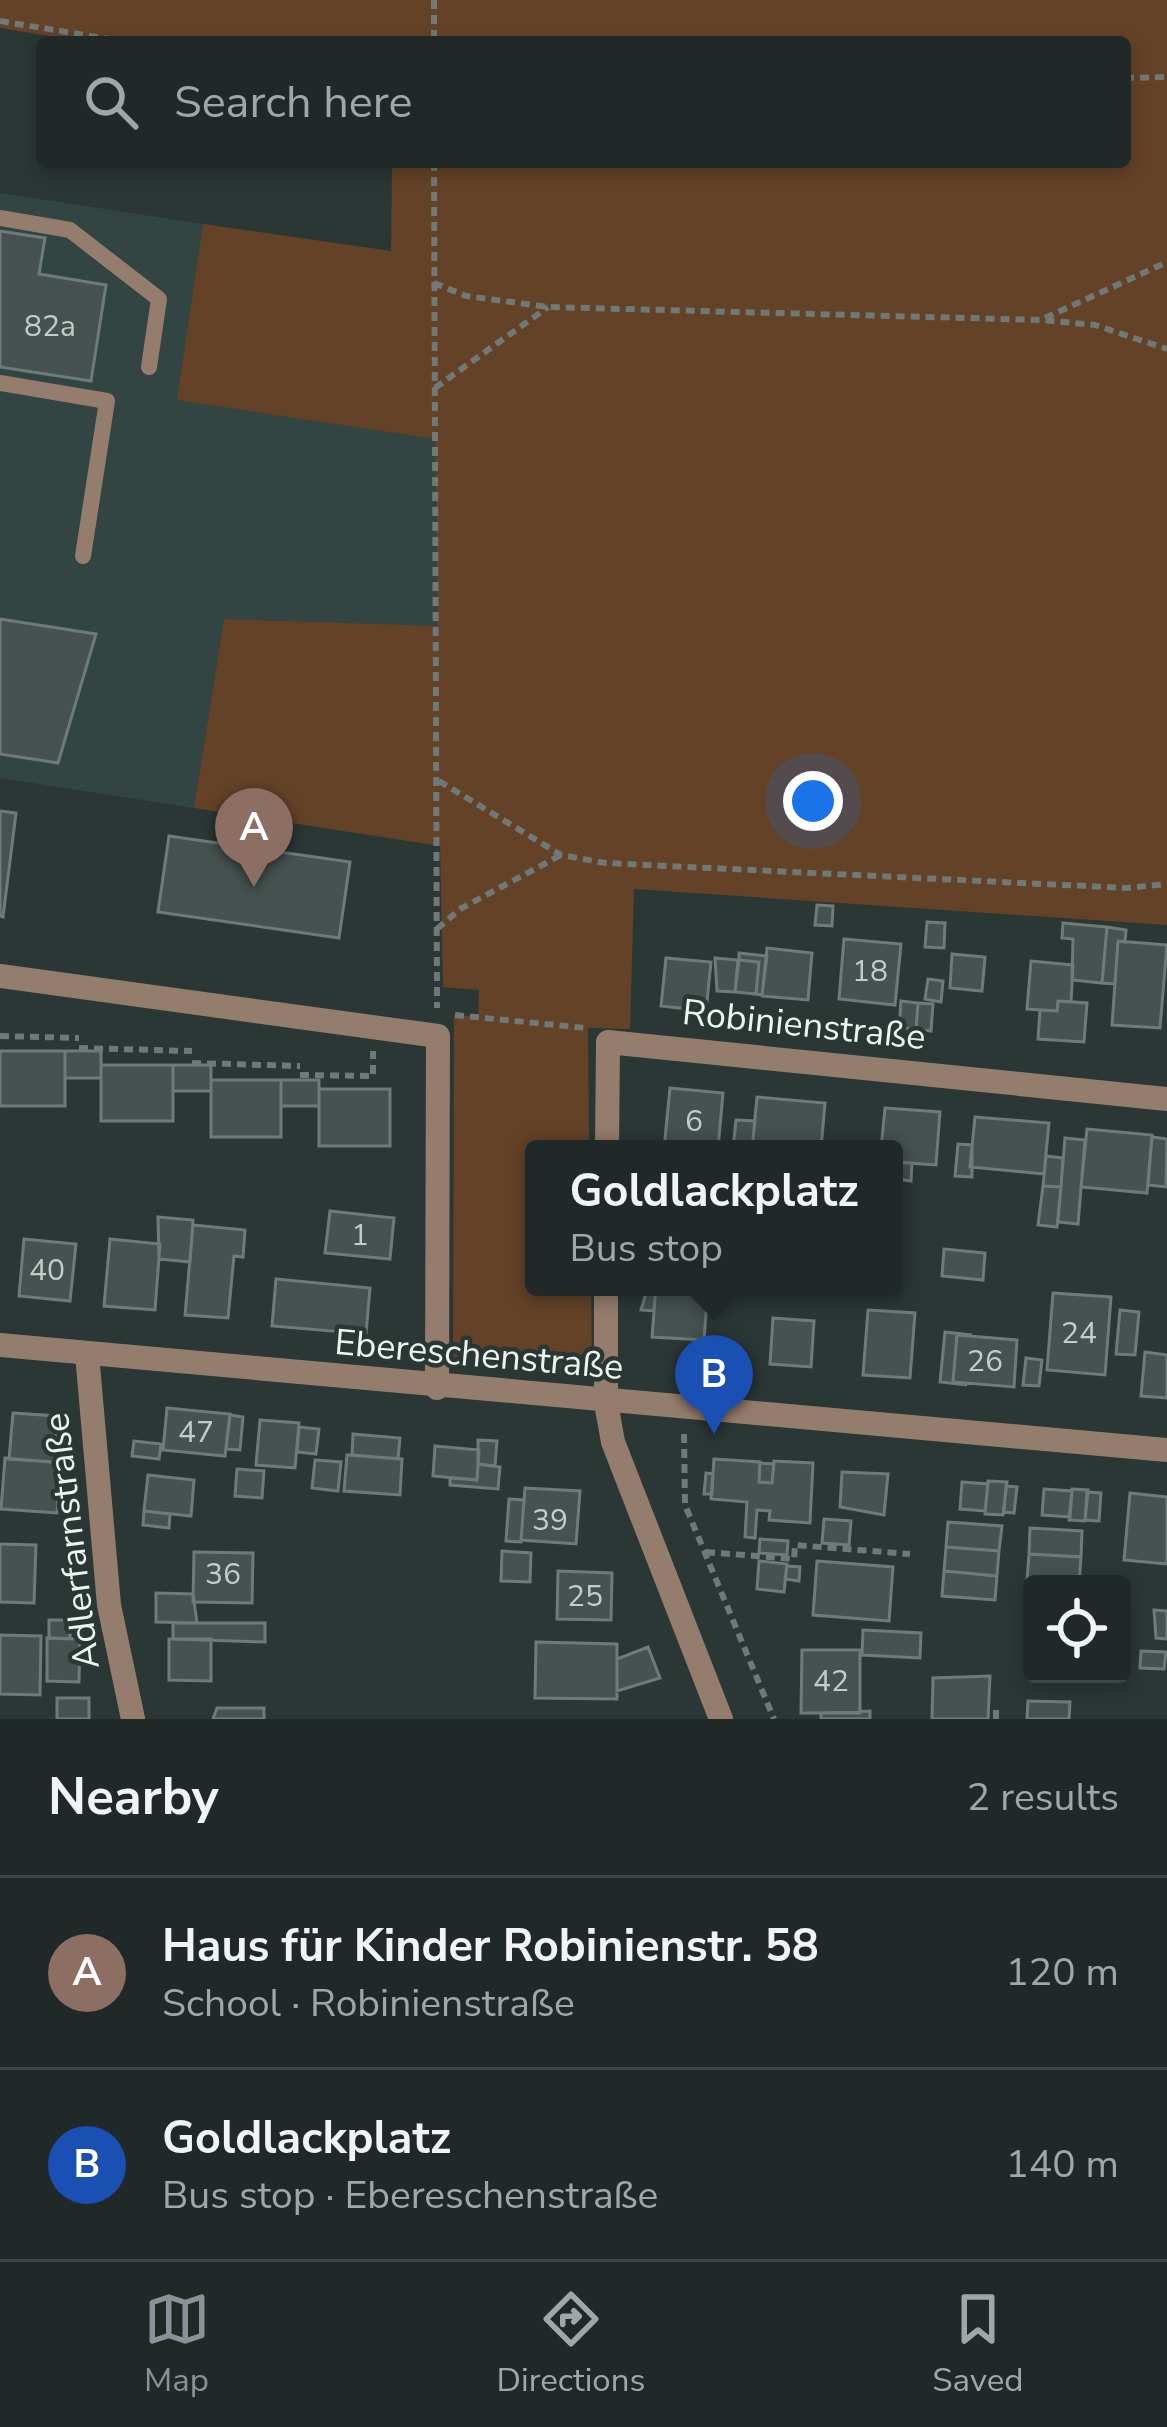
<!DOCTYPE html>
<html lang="en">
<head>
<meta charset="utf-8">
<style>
	body { margin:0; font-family:"Nunito Sans",sans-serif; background:#2d3534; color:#f1f3f6 }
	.controls { position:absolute; right:36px; bottom:36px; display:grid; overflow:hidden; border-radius:12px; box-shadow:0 6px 18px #0003 }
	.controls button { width:108px; height:108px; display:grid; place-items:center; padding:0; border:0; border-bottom:3px solid #3d4545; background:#202928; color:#f1f3f6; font:60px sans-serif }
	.you { position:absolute; left:813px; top:801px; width:42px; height:42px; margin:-30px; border:9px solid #fff; border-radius:50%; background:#1a73e8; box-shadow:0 0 0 18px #1a73e833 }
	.badge { display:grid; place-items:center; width:78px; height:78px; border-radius:50%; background:#8c9099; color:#fff; font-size:39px; font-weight:700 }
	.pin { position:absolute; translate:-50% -99px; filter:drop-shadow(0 3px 6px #0008) }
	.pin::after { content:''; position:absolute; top:63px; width:42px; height:36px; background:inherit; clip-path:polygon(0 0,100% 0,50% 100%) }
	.popup { position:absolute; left:525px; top:1140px; width:378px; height:156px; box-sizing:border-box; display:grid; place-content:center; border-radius:12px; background:#202928; filter:drop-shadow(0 3px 9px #0005); font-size:39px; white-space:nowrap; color:#a2a6a8 }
	.popup b { font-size:45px; color:#f1f3f6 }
	.popup::after { content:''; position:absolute; left:50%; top:100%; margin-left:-24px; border:24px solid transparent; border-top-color:#202928 }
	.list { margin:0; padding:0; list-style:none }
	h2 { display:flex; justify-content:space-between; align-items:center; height:156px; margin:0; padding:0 48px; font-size:51px }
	h2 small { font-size:39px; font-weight:400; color:#a2a6a8 }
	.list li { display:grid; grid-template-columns:78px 1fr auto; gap:36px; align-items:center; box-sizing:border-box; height:192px; padding:0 48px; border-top:3px solid #3d4545 }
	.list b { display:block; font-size:45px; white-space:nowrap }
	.list p { margin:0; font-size:39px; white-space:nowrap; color:#a2a6a8 }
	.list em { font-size:39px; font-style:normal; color:#a2a6a8 }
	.icon { flex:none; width:66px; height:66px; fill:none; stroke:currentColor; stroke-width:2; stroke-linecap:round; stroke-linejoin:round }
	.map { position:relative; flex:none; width:1167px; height:1719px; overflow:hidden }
	.search { position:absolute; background:#202928; box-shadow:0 6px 18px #0003; left:36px; right:36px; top:36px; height:132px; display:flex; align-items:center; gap:30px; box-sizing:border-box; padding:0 42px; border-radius:12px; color:#a2a6a8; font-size:45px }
	.sheet { height:540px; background:#202928 }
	nav { display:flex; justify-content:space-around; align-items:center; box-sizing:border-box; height:168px; border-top:3px solid #3d4545; background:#202928; font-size:33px; color:#a2a6a8 }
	nav a { display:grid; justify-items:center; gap:6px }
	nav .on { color:#8c9099 }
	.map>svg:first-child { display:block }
	.built { fill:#324542 }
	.green { fill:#634228 }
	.building { fill:#465250; stroke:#6e7b79; stroke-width:3 }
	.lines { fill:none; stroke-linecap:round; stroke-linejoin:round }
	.path { stroke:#6f7977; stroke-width:6; stroke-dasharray:9 6; stroke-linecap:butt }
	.service { stroke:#957d6d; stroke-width:16 }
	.minor { stroke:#957d6d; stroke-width:24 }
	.labels { text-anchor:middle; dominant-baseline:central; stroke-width:9; stroke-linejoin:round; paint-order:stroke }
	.number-label { font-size:30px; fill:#c3ccca }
	.street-label { font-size:36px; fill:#edf4f2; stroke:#2b3735 }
</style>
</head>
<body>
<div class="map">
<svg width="1167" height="1719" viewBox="0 0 1167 1719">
	<rect width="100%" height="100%" fill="#2b3735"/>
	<path class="built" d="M0,193L203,224L178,400L436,439L438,627L224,619L194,808L0,778Z"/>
	<path class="green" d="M0,0H1167V925L634,889L630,1029L588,1028L589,1149H534V1287H591L592,1375L453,1362L454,1015L478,1016L479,990L443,987L440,846L194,808L224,619L438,626L435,439L177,400L203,224L391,251L392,162H1125V42H85L0,28Z"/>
	<path class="building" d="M0,231L45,238L39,274L106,285L91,381L0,367Z
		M0,619L96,634L58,763L0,754Z
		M0,811L16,813L3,917L0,916Z
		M169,836L350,862L339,938L158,912Z
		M817,905L833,906L832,926L815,925Z
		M927,922L945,923L944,948L925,947Z
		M1063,923L1107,927L1102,983L1072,980L1073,939L1062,938Z
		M1107,927L1126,930L1125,942L1118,941L1115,984L1102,983Z
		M844,939L901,944L895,1005L839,999Z
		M1118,941L1167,945L1160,1028L1112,1025Z
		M767,948L812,953L808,1000L762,996Z
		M739,953L767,956L762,995L756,994L759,962L739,960Z
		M952,954L985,957L982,991L950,988Z
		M666,958L711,962L706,1011L661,1006Z
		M715,958L738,960L735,992L717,991Z
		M739,960L759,962L756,994L735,992Z
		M1031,961L1073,965L1071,1002L1058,1001L1057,1011L1027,1009Z
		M928,979L943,981L941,1002L925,999Z
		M901,1001L918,1003L916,1029L899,1028Z
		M1058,1001L1087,1003L1084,1042L1038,1039L1040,1010L1057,1011Z
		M918,1003L933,1004L931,1031L916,1029Z
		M0,1051H65V1106H0Z
		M65,1051H101V1078H65Z
		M101,1065H173V1121H101Z
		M173,1065H211V1091H173Z
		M211,1080H281V1137H211Z
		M281,1080H319V1106H281Z
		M670,1088L723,1093L718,1149H664Z
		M319,1089H390V1146H319Z
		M757,1097L825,1103L821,1149H752Z
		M885,1108L940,1112L936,1165L894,1162V1149H881Z
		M975,1117L1049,1123L1044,1174L970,1167Z
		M736,1120L755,1121L752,1149H733Z
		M1087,1129L1152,1135L1147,1193L1081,1187Z
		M1152,1137L1167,1139L1166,1187L1148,1185Z
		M1065,1138L1085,1140L1078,1224L1058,1222Z
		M821,1141L847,1144V1149H821Z
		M958,1144L972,1145V1177L955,1176Z
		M1046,1156L1063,1158L1061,1187L1043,1186Z
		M894,1162L912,1163L911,1181L894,1179Z
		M1043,1186L1061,1187L1057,1227L1038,1225Z
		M330,1211L394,1218L390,1259L325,1253Z
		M158,1217L193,1220L190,1262L159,1259Z
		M193,1225L245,1230L243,1257L234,1256L228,1318L185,1315Z
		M24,1239L76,1244L70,1301L19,1296Z
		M110,1239L160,1244L155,1310L104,1306Z
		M944,1249L985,1253L983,1280L942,1276Z
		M276,1279L370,1288L366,1334L272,1326Z
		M648,1287H656L654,1311L641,1310Z
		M656,1287H708L704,1340L652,1337Z
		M1053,1293L1111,1297L1105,1375L1047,1370Z
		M868,1310L915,1313L910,1378L863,1375Z
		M1120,1310L1139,1312L1135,1355L1116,1354Z
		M773,1318L814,1321L811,1367L770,1364Z
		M945,1332L972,1335H957L953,1382L967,1385L940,1382Z
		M957,1335L1017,1340L1014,1387L953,1382Z
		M1145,1352L1167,1355V1398L1141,1396Z
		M1026,1358L1042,1360L1039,1386L1023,1385Z
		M167,1408L230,1414L225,1456L163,1450Z
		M13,1413L57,1416L54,1462L9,1459Z
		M230,1415L243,1417L240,1450L226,1449Z
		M260,1420L299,1423L295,1468L256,1465Z
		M299,1427L319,1429L316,1454L297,1452Z
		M353,1434L400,1438L398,1459L352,1455Z
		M478,1440L497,1441L495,1466L478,1464Z
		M134,1441L161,1444L159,1459L132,1456Z
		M435,1446L479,1450L477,1480L433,1476Z
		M347,1455L402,1459L400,1495L344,1491Z
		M5,1458L61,1463L57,1513L1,1509Z
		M714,1459L760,1462L759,1482L772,1483L774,1461L813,1463L810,1523L769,1520L770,1511L757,1510L755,1538L745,1537L747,1502L711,1499Z
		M315,1460L341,1462L338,1491L312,1488Z
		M760,1463L774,1464L772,1483L759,1482Z
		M478,1464L500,1467L498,1489L450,1485V1478L477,1480Z
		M237,1469L264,1471L262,1498L235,1496Z
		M842,1472L888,1474L884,1515L840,1507Z
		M706,1473L713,1474L712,1494H704Z
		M148,1475L194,1480L191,1516L144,1511Z
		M988,1481L1007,1482L1003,1515L985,1514Z
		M962,1482L988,1484L985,1511L960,1509Z
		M1006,1486L1017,1487L1014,1513L1004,1512Z
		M525,1488L580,1491L576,1544L521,1540Z
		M1044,1489L1072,1491L1070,1517L1042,1515Z
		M1072,1489L1088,1490L1085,1521L1069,1520Z
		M1087,1492L1101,1493L1099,1521L1085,1520Z
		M1130,1493L1167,1497V1564L1124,1560Z
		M509,1499L524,1500L521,1542L506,1541Z
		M144,1511L170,1514L169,1528L143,1525Z
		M824,1519L851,1521L849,1545L822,1543Z
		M948,1522L1002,1526L999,1551L946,1547Z
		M1030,1528L1082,1531L1081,1557L1029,1554Z
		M760,1539L788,1541L787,1555L759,1553Z
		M0,1544L36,1545L34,1603L0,1602Z
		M946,1547L999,1551L997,1576L944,1571Z
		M502,1551L531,1553L530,1582L501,1581Z
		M194,1552L253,1553L252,1603L193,1602Z
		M1029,1554L1081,1557L1079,1583L1027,1580Z
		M759,1561L787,1564L784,1592L757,1589Z
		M817,1561L893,1567L889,1621L813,1615Z
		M787,1566L800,1567L799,1581L785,1579Z
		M558,1571L612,1573L611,1620L557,1619Z
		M944,1571L997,1576L995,1600L942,1596Z
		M1027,1580L1079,1583V1584H1032V1605H1025Z
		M156,1593L193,1594L197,1623L156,1622Z
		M1154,1610L1167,1611V1639L1156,1638Z
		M49,1620H70V1639L49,1638Z
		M173,1623H265V1642L173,1639Z
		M863,1630L921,1633L920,1658L862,1655Z
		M0,1635L41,1636L40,1695L0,1694Z
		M47,1638L80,1639L79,1682L47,1681Z
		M169,1639H211V1681L169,1680Z
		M536,1642L617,1644V1699L535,1698Z
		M648,1647L660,1678L617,1691V1659Z
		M802,1650H860V1713H801Z
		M1141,1651L1166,1652L1164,1669L1140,1668Z
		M990,1676L988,1719H932L933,1678Z
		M57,1698H89V1719H57Z
		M1028,1701L1070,1702L1069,1719H1027Z
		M217,1708H264V1719H213Z
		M870,1711V1719H821V1713Z"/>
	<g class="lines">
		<path class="path" d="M434,0V42
			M0,21L127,42
			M1125,78L1167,77
			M434,162L437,1008
			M434,283L466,296L548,307L1042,320L1095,325L1167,349
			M1045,318L1167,262
			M435,388L548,307
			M439,781L561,855L605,863L1127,888L1167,884
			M437,929L460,909L561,855
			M455,1015L585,1028
			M0,1036L79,1038
			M79,1048L192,1051
			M192,1063L300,1066
			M300,1075L373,1076V1051
			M684,1434L685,1505L774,1719
			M706,1552L794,1559L795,1545L910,1554
			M996,1719V1706"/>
		<path class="service" d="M0,218L70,230L159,299L149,367
			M0,383L107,401L83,556"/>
		<path class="minor" d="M0,976L438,1036L437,1388
			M607,1149L608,1042L1167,1099
			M606,1287V1403L613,1442L721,1719
			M0,1345L1167,1450
			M87,1354L109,1605L133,1719"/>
	</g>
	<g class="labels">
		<g class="number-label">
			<text x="50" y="326">82a</text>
			<text x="870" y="971">18</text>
			<text x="694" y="1121">6</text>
			<text x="360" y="1235">1</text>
			<text x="47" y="1270">40</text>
			<text x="1079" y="1333">24</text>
			<text x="985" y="1361">26</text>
			<text x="196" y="1432">47</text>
			<text x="550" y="1520">39</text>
			<text x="223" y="1574">36</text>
			<text x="585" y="1596">25</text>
			<text x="831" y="1681">42</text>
		</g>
		<g class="street-label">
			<text transform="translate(804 1025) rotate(6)">Robinienstraße</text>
			<text transform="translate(479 1355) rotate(5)">Ebereschenstraße</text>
			<text transform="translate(72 1541) rotate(-97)">Adlerfarnstraße</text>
		</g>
	</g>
</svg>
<div class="controls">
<button><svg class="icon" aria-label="locate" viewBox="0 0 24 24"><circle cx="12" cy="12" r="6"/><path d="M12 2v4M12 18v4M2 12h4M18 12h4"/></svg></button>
</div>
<div class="you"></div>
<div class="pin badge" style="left:254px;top:887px;background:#8d6e63">A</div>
<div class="pin badge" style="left:714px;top:1434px;background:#1a4fb4">B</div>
<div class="popup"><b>Goldlackplatz</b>Bus stop</div>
<div class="search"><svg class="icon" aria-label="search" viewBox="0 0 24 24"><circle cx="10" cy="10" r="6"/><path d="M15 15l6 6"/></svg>Search here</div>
</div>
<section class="sheet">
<h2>Nearby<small>2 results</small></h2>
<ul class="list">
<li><span class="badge" style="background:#8d6e63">A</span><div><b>Haus für Kinder Robinienstr. 58</b><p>School · Robinienstraße</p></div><em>120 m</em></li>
<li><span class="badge" style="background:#1a4fb4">B</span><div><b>Goldlackplatz</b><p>Bus stop · Ebereschenstraße</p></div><em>140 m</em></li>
</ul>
</section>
<nav>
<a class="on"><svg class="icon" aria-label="map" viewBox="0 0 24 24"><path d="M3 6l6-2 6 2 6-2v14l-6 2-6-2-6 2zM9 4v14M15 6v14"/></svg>Map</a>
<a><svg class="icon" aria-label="directions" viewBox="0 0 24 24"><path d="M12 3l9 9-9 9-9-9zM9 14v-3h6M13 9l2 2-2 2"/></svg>Directions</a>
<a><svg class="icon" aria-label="saved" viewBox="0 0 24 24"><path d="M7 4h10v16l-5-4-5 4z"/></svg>Saved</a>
</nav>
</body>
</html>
